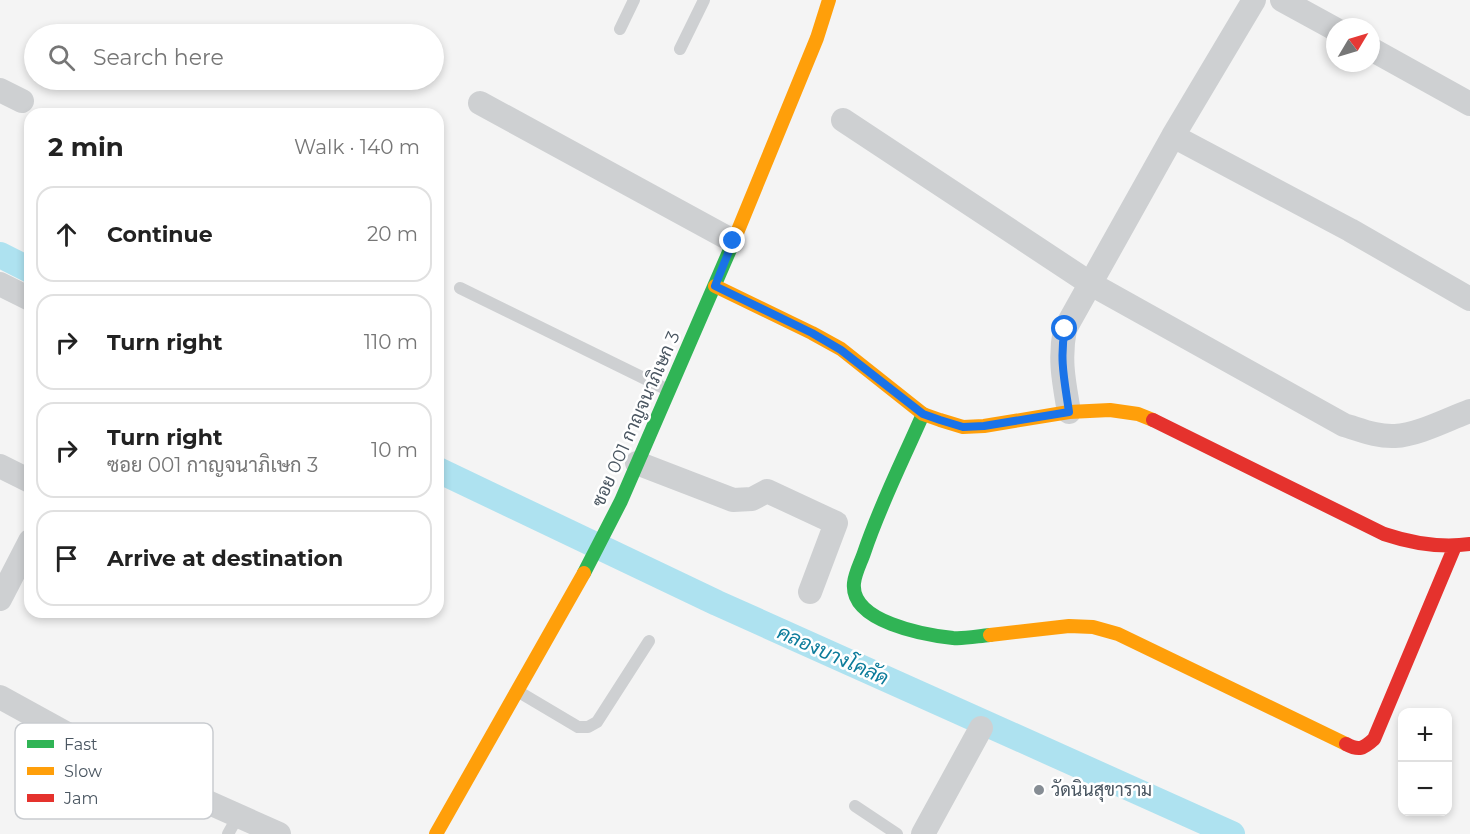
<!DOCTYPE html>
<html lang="en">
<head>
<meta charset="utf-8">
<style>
	body { margin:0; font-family:Montserrat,Sarabun,sans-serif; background:#f6f6f6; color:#222 }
	.controls { position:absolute; right:18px; bottom:18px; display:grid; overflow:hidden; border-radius:12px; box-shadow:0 3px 9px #0003 }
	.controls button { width:54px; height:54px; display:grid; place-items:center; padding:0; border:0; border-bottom:2px solid #e0e0e0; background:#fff; color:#222; font:30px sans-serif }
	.compass { position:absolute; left:1326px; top:18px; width:54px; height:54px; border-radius:50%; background:#fff; box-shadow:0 3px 9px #0003; rotate:52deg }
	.stop { position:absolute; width:18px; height:18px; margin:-14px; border:4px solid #1a73e8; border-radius:50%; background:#fff }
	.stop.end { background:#1a73e8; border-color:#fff; box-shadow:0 2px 6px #0008 }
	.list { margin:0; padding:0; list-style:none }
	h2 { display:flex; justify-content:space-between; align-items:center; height:78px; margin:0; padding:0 24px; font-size:26px }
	h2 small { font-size:20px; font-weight:400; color:#767676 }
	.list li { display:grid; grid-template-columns:39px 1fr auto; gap:18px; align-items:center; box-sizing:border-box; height:96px; margin:0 12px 12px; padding:0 12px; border:2px solid #e0e0e0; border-radius:18px }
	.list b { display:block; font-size:22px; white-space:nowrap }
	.list p { margin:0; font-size:20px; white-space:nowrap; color:#767676 }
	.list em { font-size:20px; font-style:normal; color:#767676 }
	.icon { flex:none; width:33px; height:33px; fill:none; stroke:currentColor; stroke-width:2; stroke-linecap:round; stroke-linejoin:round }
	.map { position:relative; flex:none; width:1470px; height:834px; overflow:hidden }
	.search { position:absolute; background:#fff; box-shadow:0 3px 9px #0003; left:24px; top:24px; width:420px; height:66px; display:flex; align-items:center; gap:15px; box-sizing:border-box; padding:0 21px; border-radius:33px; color:#767676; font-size:22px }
	.panel { position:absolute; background:#fff; box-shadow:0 3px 9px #0003; left:24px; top:108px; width:420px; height:510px; border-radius:18px }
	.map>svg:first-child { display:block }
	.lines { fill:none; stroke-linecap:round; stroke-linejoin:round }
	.canal { stroke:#aee2f0; stroke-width:26 }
	.lane { stroke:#ced0d2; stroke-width:12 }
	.street { stroke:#ced0d2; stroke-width:24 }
	.fast { stroke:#30b455; stroke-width:14 }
	.slow { stroke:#ff9f0a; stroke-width:14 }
	.jam { stroke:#e5322d; stroke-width:14 }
	.route { stroke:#1a73e8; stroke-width:8 }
	.poi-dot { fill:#868d94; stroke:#fff; stroke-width:2 }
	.labels { text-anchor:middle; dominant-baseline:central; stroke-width:5; stroke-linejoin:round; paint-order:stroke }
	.street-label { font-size:18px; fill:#4a5661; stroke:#fff }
	.poi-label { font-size:18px; fill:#4a5661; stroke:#fff; text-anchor:start }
	.water-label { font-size:20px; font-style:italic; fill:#0c7c9b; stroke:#fff }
	.key { fill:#fff; stroke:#c9ccd0; stroke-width:1.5 }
	.key-label { font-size:16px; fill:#4a5661 }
</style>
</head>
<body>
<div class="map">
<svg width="1470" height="834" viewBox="0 0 1470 834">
	<rect width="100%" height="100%" fill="#f4f4f4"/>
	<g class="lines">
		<path class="canal" d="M0,255L30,270
			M438,470L717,603L1232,834"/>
		<path class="lane" d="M620,29L634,0
			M680,49L704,0
			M460,288L668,390
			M519,692L578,727H588L597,722L649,641
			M855,806L897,834
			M228,834L238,816"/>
		<path class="street" d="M1282,0L1335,29
			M1371,49L1470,104
			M0,90L22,101
			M480,103L733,241
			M843,120L1091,284L1344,425C1361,430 1377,437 1395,436C1418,435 1448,419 1470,411
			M1173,136L1350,230L1470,299
			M0,284L30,299
			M1069,412C1064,382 1059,360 1065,329L1173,136L1254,0
			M637,463L733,500L752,499L767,491L836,523L810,592
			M0,466L30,481
			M0,599L30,541
			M0,697L120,763L279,834
			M923,834L981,728"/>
		<path class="fast" d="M923,414C903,460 880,505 864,553C861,562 855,573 854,583C850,622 925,635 953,638C965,639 978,636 990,635
			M584,573L621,501L732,245"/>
		<path class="slow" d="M732,245L817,38L829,0
			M715,286L812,333L841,349L923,414L940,420L963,427L984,426L1069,412L1110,410L1138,414L1153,420
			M990,635L1069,626L1093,627L1118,634L1346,744
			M436,834L584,573"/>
		<path class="jam" d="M1153,420L1384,534C1411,543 1442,548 1470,544
			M1346,744C1359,751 1363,749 1374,739L1455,546"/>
	</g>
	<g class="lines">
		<path class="route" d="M733,241L715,286L812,333L841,350L923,414L940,420L963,427L984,426L1069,412C1065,383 1059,359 1065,329"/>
	</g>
	<circle class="poi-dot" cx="1039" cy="790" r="6"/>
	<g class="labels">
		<g class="street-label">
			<text transform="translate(636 419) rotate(-66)">ซอย 001 กาญจนาภิเษก 3</text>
		</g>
		<g class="poi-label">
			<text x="1051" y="790">วัดนินสุขาราม</text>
		</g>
		<g class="water-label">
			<text transform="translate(833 655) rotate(24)">คลองบางโคลัด</text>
		</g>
	</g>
	<rect x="15" y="723" width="198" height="96" rx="9" class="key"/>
	<rect x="27" y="740" width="27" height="8" fill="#30b455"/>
	<rect x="27" y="767" width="27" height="8" fill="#ff9f0a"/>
	<rect x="27" y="794" width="27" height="8" fill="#e5322d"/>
	<g class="key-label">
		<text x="64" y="750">Fast</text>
		<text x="64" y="777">Slow</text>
		<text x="64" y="804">Jam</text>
	</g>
</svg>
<div class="controls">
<button>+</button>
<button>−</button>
</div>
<svg class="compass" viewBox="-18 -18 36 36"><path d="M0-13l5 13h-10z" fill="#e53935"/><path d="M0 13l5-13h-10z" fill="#767676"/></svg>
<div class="stop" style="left:1065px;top:329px"></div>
<div class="stop end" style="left:733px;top:241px"></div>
<div class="search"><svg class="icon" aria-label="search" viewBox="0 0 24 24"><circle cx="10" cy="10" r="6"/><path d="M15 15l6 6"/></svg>Search here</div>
<section class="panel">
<h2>2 min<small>Walk · 140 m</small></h2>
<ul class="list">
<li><svg class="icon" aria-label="ahead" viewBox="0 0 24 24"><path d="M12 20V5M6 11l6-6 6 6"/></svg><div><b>Continue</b></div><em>20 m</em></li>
<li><svg class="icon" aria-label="right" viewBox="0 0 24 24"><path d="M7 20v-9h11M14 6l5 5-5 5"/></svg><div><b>Turn right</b></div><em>110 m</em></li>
<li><svg class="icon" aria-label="right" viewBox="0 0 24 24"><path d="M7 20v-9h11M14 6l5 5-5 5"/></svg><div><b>Turn right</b><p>ซอย 001 กาญจนาภิเษก 3</p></div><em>10 m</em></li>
<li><svg class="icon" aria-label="arrive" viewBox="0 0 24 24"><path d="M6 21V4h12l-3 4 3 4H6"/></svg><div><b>Arrive at destination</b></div></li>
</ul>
</section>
</div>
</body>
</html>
